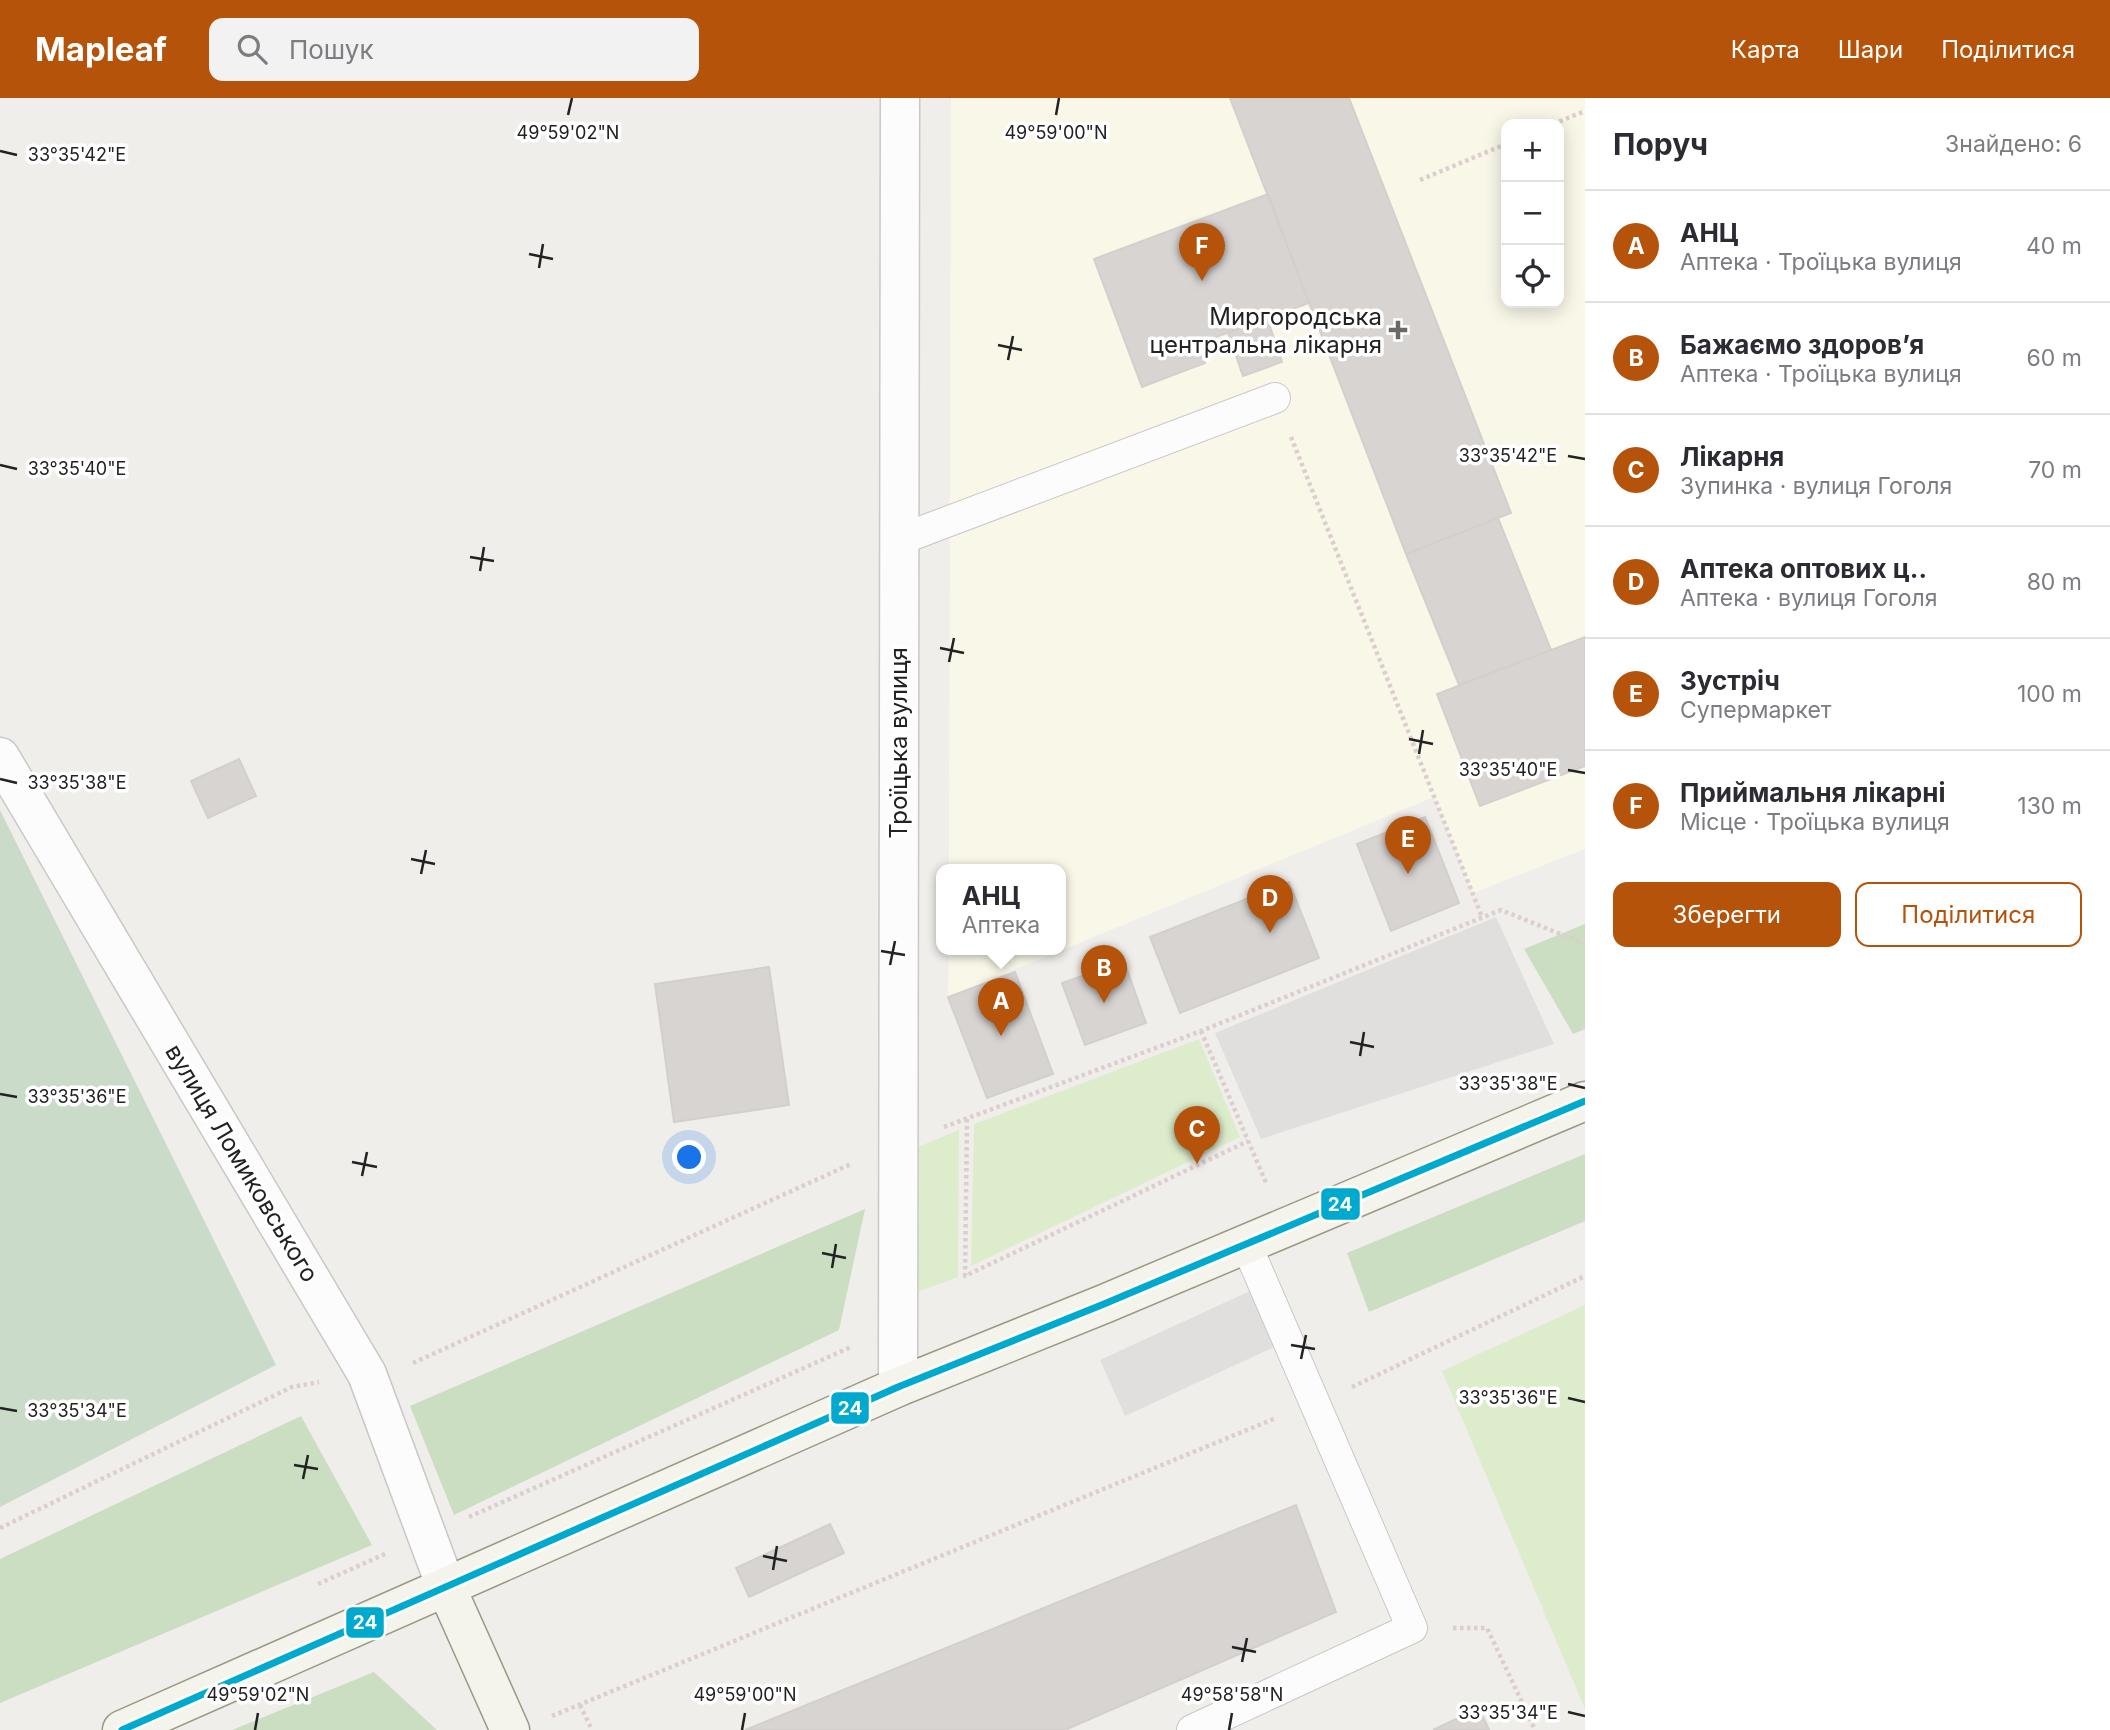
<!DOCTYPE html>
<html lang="uk">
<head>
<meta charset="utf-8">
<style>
	body { margin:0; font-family:Inter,sans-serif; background:#f2f2f3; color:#2b2b33 }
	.controls { position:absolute; right:21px; top:21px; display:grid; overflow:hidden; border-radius:14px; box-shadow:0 4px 18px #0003 }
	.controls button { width:63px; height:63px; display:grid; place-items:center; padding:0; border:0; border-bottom:2px solid #e1e1e2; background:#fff; color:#2b2b33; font:35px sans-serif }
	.you { position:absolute; left:690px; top:1060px; width:24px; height:24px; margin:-18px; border:5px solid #fff; border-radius:50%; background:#1a73e8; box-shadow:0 0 0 10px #1a73e833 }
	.badge { display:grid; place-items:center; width:46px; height:46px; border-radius:50%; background:#b45309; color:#fff; font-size:23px; font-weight:700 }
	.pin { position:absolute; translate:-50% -58px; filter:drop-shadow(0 2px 4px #0008) }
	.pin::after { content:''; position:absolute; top:37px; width:24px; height:21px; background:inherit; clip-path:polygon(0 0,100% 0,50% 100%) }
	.popup { position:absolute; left:936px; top:766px; width:130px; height:91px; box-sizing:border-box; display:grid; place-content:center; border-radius:14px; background:#fff; filter:drop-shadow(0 2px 5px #0005); font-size:23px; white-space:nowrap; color:#7c7c81 }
	.popup b { font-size:26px; color:#2b2b33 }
	.popup::after { content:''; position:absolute; left:50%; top:100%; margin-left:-14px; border:14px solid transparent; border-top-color:#fff }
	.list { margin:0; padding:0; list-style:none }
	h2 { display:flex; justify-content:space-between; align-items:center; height:91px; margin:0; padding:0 28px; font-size:30px }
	h2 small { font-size:23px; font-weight:400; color:#7c7c81 }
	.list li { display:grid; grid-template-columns:46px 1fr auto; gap:21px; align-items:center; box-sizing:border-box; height:112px; padding:0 28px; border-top:2px solid #e1e1e2 }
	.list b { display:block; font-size:26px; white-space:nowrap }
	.list p { margin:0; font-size:23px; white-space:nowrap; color:#7c7c81 }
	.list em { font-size:23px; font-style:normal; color:#7c7c81 }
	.actions { display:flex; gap:14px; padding:21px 28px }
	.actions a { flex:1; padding:16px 0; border:2px solid #b45309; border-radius:14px; text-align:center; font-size:24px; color:#b45309 }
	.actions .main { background:#b45309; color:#fff }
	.icon { flex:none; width:38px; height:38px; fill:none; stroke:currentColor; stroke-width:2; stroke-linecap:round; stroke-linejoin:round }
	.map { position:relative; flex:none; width:1585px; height:1632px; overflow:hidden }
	header { display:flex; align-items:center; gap:42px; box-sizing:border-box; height:98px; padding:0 35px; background:#b45309; color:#fff }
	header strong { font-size:33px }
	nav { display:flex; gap:38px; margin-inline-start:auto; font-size:24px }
	.search { width:490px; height:63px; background:#f2f2f3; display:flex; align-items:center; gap:18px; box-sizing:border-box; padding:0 24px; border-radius:14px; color:#7c7c81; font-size:26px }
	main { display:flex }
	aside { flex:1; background:#fff }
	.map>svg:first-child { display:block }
	.education { fill:#f8f7e8; fill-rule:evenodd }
	.grass { fill:#ddeccb }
	.forest { fill:#cbdec1 }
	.cemetery { fill:#cadbca }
	.parking { fill:#e0dfde }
	.building { fill:#d7d4d2; stroke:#d3d0cc; stroke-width:2 }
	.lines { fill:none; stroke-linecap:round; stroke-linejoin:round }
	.lane-casing { stroke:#c9c8c7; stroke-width:32 }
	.street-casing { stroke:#c9c8c7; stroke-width:41 }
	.secondary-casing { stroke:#999a82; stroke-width:41 }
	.path { stroke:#dccecd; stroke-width:4.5; stroke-dasharray:3.5 3.5; stroke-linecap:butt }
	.lane { stroke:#fdfcfc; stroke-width:30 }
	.street { stroke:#fdfcfc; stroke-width:38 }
	.secondary { stroke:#f4f4ed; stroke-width:38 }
	.bus-1-casing { stroke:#fff; stroke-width:12 }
	.bus-1 { stroke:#00a9ce; stroke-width:7 }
	.ticks { fill:none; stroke:#222; stroke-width:2.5 }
	.poi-dot { fill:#6a6968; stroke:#fff; stroke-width:2.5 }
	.labels { text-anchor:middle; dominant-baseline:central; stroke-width:7; stroke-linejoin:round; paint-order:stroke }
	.poi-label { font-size:24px; fill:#222; stroke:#fff; text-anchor:end }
	.street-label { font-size:24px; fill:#222; stroke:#fff }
	.ticks-label { font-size:18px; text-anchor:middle; fill:#222; stroke:#fff; stroke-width:7; stroke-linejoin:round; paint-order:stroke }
	.line-badge { stroke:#fff; stroke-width:2.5 }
	.badge-label { font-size:19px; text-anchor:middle; font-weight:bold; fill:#fff }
</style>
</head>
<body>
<header>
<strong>Mapleaf</strong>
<div class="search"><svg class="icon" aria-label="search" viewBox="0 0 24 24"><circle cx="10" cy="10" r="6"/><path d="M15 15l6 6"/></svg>Пошук</div>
<nav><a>Карта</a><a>Шари</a><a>Поділитися</a></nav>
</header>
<main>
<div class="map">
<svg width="1585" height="1632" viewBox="0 0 1585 1632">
	<rect width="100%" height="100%" fill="#f0eeeb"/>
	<path class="education" d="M951,0H1585V751L1473,795L1434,699L948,899L949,852H1060V772H949ZM1506,26H1559V205H1506Z"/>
	<path class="grass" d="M1199,941L1240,1039L971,1168L974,1026Z
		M959,1032L958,1179L912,1196L913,1051Z
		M1585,1207V1611L1442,1273Z"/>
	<path class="forest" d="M1585,826V931L1573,936L1524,851Z
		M1585,1056V1123L1369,1214L1347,1155Z
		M865,1111L839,1232L454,1417L410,1308Z
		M301,1318L372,1447L0,1605V1461Z
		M374,1574L437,1632H232Z"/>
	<path class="cemetery" d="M0,712L276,1267L0,1409Z"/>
	<path class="parking" d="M1496,819L1554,946L1261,1041L1215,935Z
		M1263,1187L1289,1242L1125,1318L1100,1262Z"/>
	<path class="building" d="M1230,0H1349L1511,415L1406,456Z
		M1268,96L1309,205L1197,246L1205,265L1142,289L1094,161Z
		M1267,220L1282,264L1243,278L1228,235Z
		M1498,420L1551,552L1459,587L1406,456Z
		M1585,539V668L1480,708L1437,596Z
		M239,661L256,698L208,720L191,683Z
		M1425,719L1459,805L1391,833L1357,746Z
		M1289,784L1319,860L1180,915L1150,839Z
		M1124,863L1146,925L1085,947L1062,885Z
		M769,869L789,1007L674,1024L655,886Z
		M1015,874L1053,976L987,1000L948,899Z
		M1296,1407L1336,1514L1065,1632H745Z
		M830,1426L844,1455L749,1499L736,1470Z
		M1479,1610L1489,1632H1433Z"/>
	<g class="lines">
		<g class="lane-casing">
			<path id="lane" d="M899,442L1275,300
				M1192,1632L1412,1530L1246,1146"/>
		</g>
		<g class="street-casing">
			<path id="street" d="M0,659L367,1276L446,1489
				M898,1289L900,0"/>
		</g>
		<g class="secondary-casing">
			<path id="secondary" d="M446,1489L510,1632
				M122,1632L898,1289L1104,1206L1585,1003"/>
		</g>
		<path class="path" d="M1553,26L1585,13
			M1420,82L1506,46
			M1246,228L1260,262
			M1291,339L1482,819
			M1201,933L1267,1087
			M967,1021L965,1178L1248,1043
			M944,1029L1201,933L1501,812L1585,846
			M413,1265L851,1066
			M1352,1289L1585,1178
			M469,1419L851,1249
			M0,1430L292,1289L319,1284
			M318,1486L385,1456
			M1453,1530H1487L1535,1632
			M580,1607L592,1632
			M552,1618L1276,1320"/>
		<use href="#lane" class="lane"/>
		<use href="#street" class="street"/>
		<use href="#secondary" class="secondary"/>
		<g class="bus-1-casing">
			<path id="bus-1" d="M122,1632L898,1289L1104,1206L1585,1003"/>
		</g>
		<use href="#bus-1" class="bus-1"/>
	</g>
	<path class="ticks" d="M568,17L572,0M1056,17L1059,0M0,53L17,57M529,156L553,161M539,170L543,146M998,247L1022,252M1008,262L1013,238M1568,358L1585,361M0,367L17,371M470,459L494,463M480,473L484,449M940,550L964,555M949,564L954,540M1409,641L1433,646M1419,656L1423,632M1568,672L1585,675M0,681L17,685M411,761L435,766M421,776L426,752M881,853L905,857M890,867L895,843M1350,944L1374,949M1360,958L1364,934M1568,986L1585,990M0,996L17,999M352,1064L377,1069M362,1078L367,1054M822,1155L846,1160M832,1170L836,1146M1291,1247L1315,1251M1301,1261L1306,1237M1568,1300L1585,1304M0,1310L17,1313M294,1367L318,1371M303,1381L308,1357M763,1458L787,1463M773,1472L777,1448M1232,1549L1256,1554M1242,1564L1247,1540M1568,1614L1585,1618M255,1632L258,1615M742,1632L745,1615M1229,1632L1232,1615"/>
	<path class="poi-dot" d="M1394.5 221.5h7v7h7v7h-7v7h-7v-7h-7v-7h7z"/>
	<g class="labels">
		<g class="poi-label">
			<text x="1382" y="218">Миргородська<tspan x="1382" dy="28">центральна лікарня</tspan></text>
		</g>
		<g class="street-label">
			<text transform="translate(898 645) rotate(-90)">Троїцька вулиця</text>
			<text transform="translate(242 1065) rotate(59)">вулиця Ломиковського</text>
		</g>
	</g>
	<g class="ticks-label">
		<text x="568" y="41">49°59'02"N</text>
		<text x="1056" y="41">49°59'00"N</text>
		<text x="77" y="63">33°35'42"E</text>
		<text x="1508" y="364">33°35'42"E</text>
		<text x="77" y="377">33°35'40"E</text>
		<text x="1508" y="678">33°35'40"E</text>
		<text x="77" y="691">33°35'38"E</text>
		<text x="1508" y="992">33°35'38"E</text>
		<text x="77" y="1005">33°35'36"E</text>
		<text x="1508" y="1306">33°35'36"E</text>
		<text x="77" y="1319">33°35'34"E</text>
		<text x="258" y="1603">49°59'02"N</text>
		<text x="745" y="1603">49°59'00"N</text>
		<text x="1232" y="1603">49°58'58"N</text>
		<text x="1508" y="1621">33°35'34"E</text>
	</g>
	<g class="line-badge">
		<rect x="1320" y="1089" width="41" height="34" rx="7" fill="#00a9ce"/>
		<rect x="830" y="1293" width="40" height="34" rx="7" fill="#00a9ce"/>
		<rect x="345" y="1508" width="40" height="33" rx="7" fill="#00a9ce"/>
	</g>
	<g class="badge-label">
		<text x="1340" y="1113">24</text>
		<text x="850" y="1317">24</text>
		<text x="365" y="1531">24</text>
	</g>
</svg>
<div class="controls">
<button>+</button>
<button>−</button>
<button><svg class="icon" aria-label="locate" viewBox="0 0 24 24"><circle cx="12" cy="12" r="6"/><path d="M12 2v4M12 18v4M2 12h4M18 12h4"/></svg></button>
</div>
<div class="you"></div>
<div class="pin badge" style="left:1001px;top:938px">A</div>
<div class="popup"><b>АНЦ</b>Аптека</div>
<div class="pin badge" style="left:1104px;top:905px">B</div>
<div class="pin badge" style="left:1197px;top:1066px">C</div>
<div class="pin badge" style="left:1270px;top:835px">D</div>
<div class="pin badge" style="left:1408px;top:776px">E</div>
<div class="pin badge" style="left:1202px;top:183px">F</div>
</div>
<aside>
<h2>Поруч<small>Знайдено: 6</small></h2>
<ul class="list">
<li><span class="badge">A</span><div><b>АНЦ</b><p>Аптека · Троїцька вулиця</p></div><em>40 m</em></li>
<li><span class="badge">B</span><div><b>Бажаємо здоровʼя</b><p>Аптека · Троїцька вулиця</p></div><em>60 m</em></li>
<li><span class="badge">C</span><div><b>Лікарня</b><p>Зупинка · вулиця Гоголя</p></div><em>70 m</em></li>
<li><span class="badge">D</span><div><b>Аптека оптових ц‥</b><p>Аптека · вулиця Гоголя</p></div><em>80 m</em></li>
<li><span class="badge">E</span><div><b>Зустріч</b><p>Супермаркет</p></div><em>100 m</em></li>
<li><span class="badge">F</span><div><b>Приймальня лікарні</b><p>Місце · Троїцька вулиця</p></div><em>130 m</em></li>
</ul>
<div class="actions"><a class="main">Зберегти</a><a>Поділитися</a></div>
</aside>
</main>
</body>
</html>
